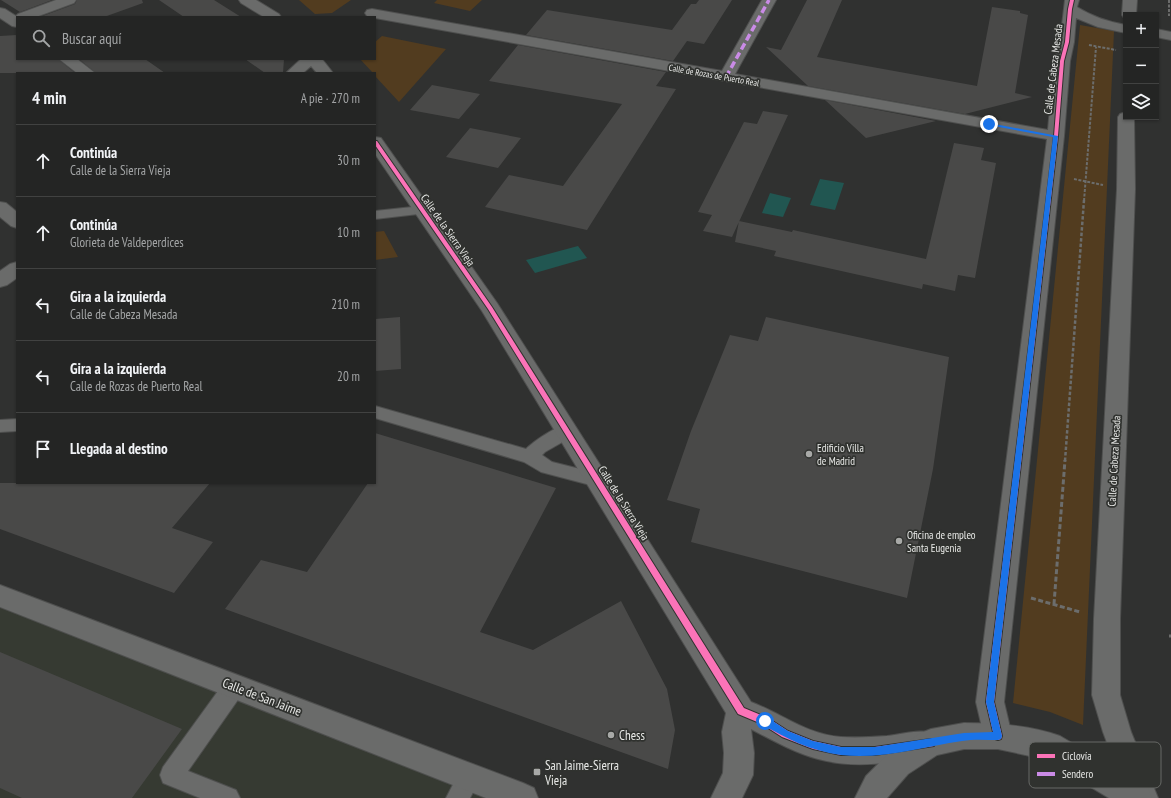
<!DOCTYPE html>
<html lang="es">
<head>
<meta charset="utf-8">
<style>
	body { margin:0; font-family:"PT Sans Narrow",sans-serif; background:#2c2d2c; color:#f1f3f6 }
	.controls { position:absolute; right:12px; top:12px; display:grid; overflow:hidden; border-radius:0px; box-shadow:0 1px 3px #0004 }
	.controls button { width:36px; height:36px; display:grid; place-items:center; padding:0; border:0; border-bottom:1px solid #414241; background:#242524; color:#f1f3f6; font:20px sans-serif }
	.stop { position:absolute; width:12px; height:12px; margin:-9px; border:3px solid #1a73e8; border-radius:50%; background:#fff }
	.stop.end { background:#1a73e8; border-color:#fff; box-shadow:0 1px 4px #0008 }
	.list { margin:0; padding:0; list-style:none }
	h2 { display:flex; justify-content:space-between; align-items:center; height:52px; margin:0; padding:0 16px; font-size:17px }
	h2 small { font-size:13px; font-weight:400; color:#a3a5a6 }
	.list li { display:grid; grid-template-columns:26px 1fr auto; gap:12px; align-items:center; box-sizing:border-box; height:72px; padding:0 16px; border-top:1px solid #414241 }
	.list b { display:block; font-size:15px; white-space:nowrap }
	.list p { margin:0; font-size:13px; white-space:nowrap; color:#a3a5a6 }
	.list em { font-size:13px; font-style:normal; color:#a3a5a6 }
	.icon { flex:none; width:22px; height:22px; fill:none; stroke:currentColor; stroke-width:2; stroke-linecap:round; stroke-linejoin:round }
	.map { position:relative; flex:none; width:1171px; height:798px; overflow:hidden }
	.search { position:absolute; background:#242524; box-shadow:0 1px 3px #0004; left:16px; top:16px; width:360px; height:44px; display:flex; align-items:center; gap:10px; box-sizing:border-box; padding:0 14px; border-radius:0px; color:#a3a5a6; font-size:15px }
	.panel { position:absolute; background:#242524; box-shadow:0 1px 3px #0004; left:16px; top:72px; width:360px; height:412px; border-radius:0px }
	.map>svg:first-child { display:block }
	.built { fill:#363a32 }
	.green { fill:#523c1f }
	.water { fill:#215651 }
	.building { fill:#494948 }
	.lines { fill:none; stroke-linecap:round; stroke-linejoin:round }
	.lane-casing { stroke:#4e4f4e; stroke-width:2 }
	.street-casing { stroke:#4e4f4e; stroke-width:2 }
	.secondary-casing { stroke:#4e4f4e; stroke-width:2 }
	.path-far2 { stroke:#6c6d6c; stroke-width:2; stroke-dasharray:3 1.5; stroke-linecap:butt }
	.path-far1 { stroke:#6c6d6c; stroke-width:2.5; stroke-dasharray:3.5 2; stroke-linecap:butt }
	.path { stroke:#6c6d6c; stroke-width:3; stroke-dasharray:5 2.5; stroke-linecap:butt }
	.lane { fill:#6a6b6a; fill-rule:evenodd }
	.street { fill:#6a6b6a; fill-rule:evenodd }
	.secondary { fill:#6a6b6a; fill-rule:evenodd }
	.quiet { stroke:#ca8be6; stroke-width:3.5; stroke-dasharray:7 3.5; stroke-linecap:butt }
	.cycleway-casing { stroke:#30322f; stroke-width:2 }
	.cycleway { fill:#fb73b8; fill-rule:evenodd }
	.route { fill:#1a73e8 }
	.poi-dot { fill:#a8a9a7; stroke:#30322f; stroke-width:1.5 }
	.labels { text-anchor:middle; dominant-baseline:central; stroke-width:3.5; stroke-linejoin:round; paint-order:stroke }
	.far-street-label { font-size:9px; fill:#e8e9e7; stroke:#30322f }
	.street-label { font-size:11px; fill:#e8e9e7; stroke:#30322f }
	.poi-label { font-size:11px; fill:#e8e9e7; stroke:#30322f; text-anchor:start }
	.near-street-label { font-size:13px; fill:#e8e9e7; stroke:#30322f }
	.near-poi-label { font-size:13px; fill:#e8e9e7; stroke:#30322f; text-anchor:start }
	.key { fill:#30322f; stroke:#676966; stroke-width:1 }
	.key-label { font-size:11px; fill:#e8e9e7 }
</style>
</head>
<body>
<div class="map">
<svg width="1171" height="798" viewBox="0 0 1171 798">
	<rect width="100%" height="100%" fill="#303130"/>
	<path class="built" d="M0,596L523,798H0Z"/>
	<path class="green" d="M299,0H351L332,13L315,14Z
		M437,0H482L470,11L434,3Z
		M1080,25L1114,31L1083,725L1050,712L1013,703Z
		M382,36L446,49L399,102L375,76V73H373L360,59H375V42Z
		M384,231L398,257L375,260V232Z"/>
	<path class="water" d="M820,179L844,183L835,210L810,205Z
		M770,193L791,198L783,217L762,213Z
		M578,246L587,258L535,273L526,260Z"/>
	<path class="building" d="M1,0H52L20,12Z
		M77,0H142L143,3L104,17H40L75,4Z
		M159,0H214L241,17H184Z
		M699,0H732L704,44L687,41L673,61L526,35L547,10L672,30L691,4H696Z
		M807,0H842L817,57L977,86L992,7L1020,11V13L1028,15L1015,93L1032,97L965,114L808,86L766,47L781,50Z
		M17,35V59H58L75,73H0V36Z
		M518,45L666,72L656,86L676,89L587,230L485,207L509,175L563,186L622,104L489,81Z
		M79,59H145L165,73H96Z
		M245,59H284L283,73H265Z
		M432,85L480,94L459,119L410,110Z
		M825,100L936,121L866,138Z
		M763,111L788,115L732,237L703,231L712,215L698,212L744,122L757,124Z
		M470,128L521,138L498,168L446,157Z
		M954,143L984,148L981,160L996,163L975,278L958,275L955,291L923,284L922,289L774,256L776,251L735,242L739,221L792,232L793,230L926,259Z
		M400,317L401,369L375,371V319Z
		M766,317L949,357L933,469L907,598L691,542L700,509L667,500L691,431L730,335L758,341Z
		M375,433L556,488L480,632L533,650L621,601L667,689L675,730L668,769L225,609L261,560L307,572L368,483H375Z
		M0,483H210L172,528L213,542L174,593L0,529Z
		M0,652L182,729L132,798H22L0,788Z"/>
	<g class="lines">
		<g class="lane-casing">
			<path id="lane" d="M422,206L427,207L429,210L427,213L375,219V211Z
				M375,406L526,449C533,442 557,425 567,425C569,425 571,426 573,426L576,431L573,436L545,452L542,455L552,462L604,475L607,480L604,485L598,487L541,472L524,462L375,418Z
				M17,419V431L0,432V420Z
				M234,677L242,680L245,687L242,694L188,771L236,790L240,798H200L163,783L160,775L163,767L226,680Z
				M469,766L477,769L481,777L470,798H446L461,769Z"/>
		</g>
		<g class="street-casing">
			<path id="street" d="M56,0H76L74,3L36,17H17V27L12,26L0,18V8L5,9L16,16L18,14Z
				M239,0H256L279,14L281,17H264L241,3Z
				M762,0H776L735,74L1048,130L1054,61L1060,42L1065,0H1079L1077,7C1093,17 1109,22 1126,25V33L1098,27L1076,18L1074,42L1070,61L1064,136L1004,702L1012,736L1008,746L998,749L988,746L984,736L976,702L1047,139L375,18L367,16L365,13L367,10L372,9L722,71Z
				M1123,0H1137L1136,15H1126V18H1124L1122,15Z
				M1156,29L1171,32V40L1156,37Z
				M59,59H77L95,73H77Z
				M301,59H322L333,73H317L311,66L303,73H286Z
				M1126,112V117H1134L1135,189L1120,619V695L1131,732L1158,798H1128L1103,732L1092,695L1094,619L1117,189L1118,117L1120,114Z
				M375,137L381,138L497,303L751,702C783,714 805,734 841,737C857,738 872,737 887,736C904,734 922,728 938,734L943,744L938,754C924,759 909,760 893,762C831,770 805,758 751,729L754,753L753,775L742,798H711L723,773L724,753L722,732L726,713L482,311L375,154Z
				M0,202L6,203L17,212V228L11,226L0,217Z
				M17,262V278L7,285L0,287V271L10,264Z"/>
		</g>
		<g class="secondary-casing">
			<path id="secondary" d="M0,585L523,783L534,788L538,798H486L0,607Z
				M964,723C996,723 1030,725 1060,736L1148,788L1152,798H1109L1044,759L998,749H964L937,755L908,774L887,798H855L866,776L888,754L921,733L931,729Z"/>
		</g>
		<path class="path-far2" d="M1169,0V16
			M1089,45L1116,50
			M1074,179L1103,185
			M1084,201L1096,47"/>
		<path class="path-far1" d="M1065,461L1084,200"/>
		<path class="path" d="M1031,598L1080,612
			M1054,604L1065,460
			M1169,636H1171"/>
		<use href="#lane" class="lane"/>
		<use href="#street" class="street"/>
		<use href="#secondary" class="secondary"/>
		<path class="quiet" d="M726,77L769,0"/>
		<g class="cycleway-casing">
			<path id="cycleway" d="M1070,0H1074L1072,9L1069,42L1064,61L1058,136L994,702L1002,736L1001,739L998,740L995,739L994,736L986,702L1054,136L1060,61L1065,42L1068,9Z
				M375,141H377L492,307L744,708L768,718L788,731L813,741L841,747H875L931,739L934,740L935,743L934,746L875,755H841L813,749L782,737L762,724L738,714L488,309L375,145Z"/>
		</g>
		<use href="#cycleway" class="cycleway"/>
	</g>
	<path class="route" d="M989,123L1058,136L994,702L1002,736L1001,739L998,740C986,740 973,739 962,741C922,747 880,760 841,755C812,751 786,739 762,724L761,721L762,718H768L788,731L813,741L841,747H875L964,733L993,732L986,702L1053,137L988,125Z"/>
	<g class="poi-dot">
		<circle cx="809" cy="454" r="4"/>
		<circle cx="899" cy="541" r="4"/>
		<circle cx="611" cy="735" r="4"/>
		<rect x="533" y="768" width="8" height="8" rx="2"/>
	</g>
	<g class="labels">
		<g class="far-street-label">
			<text transform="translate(714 75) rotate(10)">Calle de Rozas de Puerto Real</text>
		</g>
		<g class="street-label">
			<text transform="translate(1053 69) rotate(-83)">Calle de Cabeza Mesada</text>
			<text transform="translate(448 230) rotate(55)">Calle de la Sierra Vieja</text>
			<text transform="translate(1114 461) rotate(-87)">Calle de Cabeza Mesada</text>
			<text transform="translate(624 503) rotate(58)">Calle de la Sierra Vieja</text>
		</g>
		<g class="poi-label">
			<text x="817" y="448">Edificio Villa<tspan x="817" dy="13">de Madrid</tspan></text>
			<text x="907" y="535">Oficina de empleo<tspan x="907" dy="13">Santa Eugenia</tspan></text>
		</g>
		<g class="near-street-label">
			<text transform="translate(262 697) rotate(21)">Calle de San Jaime</text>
		</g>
		<g class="near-poi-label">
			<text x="619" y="735">Chess</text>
			<text x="545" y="765">San Jaime-Sierra<tspan x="545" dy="15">Vieja</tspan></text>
		</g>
	</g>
	<rect x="1029" y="742" width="132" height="46" rx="6" class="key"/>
	<rect x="1037" y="754" width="18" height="4" fill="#fb73b8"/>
	<rect x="1037" y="772" width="18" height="4" fill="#ca8be6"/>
	<g class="key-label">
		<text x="1062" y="760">Ciclovía</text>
		<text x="1062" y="778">Sendero</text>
	</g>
</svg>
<div class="controls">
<button>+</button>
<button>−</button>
<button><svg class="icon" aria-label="layers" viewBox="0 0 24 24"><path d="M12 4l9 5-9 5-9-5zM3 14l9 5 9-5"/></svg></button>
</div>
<div class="stop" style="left:765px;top:721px"></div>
<div class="stop end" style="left:989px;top:124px"></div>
<div class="search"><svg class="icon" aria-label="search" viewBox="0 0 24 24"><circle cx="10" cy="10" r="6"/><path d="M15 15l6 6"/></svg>Buscar aquí</div>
<section class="panel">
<h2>4 min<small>A pie · 270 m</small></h2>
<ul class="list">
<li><svg class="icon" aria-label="ahead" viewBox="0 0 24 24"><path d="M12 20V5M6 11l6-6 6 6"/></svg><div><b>Continúa</b><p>Calle de la Sierra Vieja</p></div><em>30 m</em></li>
<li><svg class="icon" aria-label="ahead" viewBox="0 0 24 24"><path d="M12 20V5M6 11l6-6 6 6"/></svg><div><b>Continúa</b><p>Glorieta de Valdeperdices</p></div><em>10 m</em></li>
<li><svg class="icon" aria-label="left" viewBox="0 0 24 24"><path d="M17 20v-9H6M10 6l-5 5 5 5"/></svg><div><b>Gira a la izquierda</b><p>Calle de Cabeza Mesada</p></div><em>210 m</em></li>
<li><svg class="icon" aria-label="left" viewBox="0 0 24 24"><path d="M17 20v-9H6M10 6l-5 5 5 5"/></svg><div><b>Gira a la izquierda</b><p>Calle de Rozas de Puerto Real</p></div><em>20 m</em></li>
<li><svg class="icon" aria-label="arrive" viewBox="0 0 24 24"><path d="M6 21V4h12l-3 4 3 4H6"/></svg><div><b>Llegada al destino</b></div></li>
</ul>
</section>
</div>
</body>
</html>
